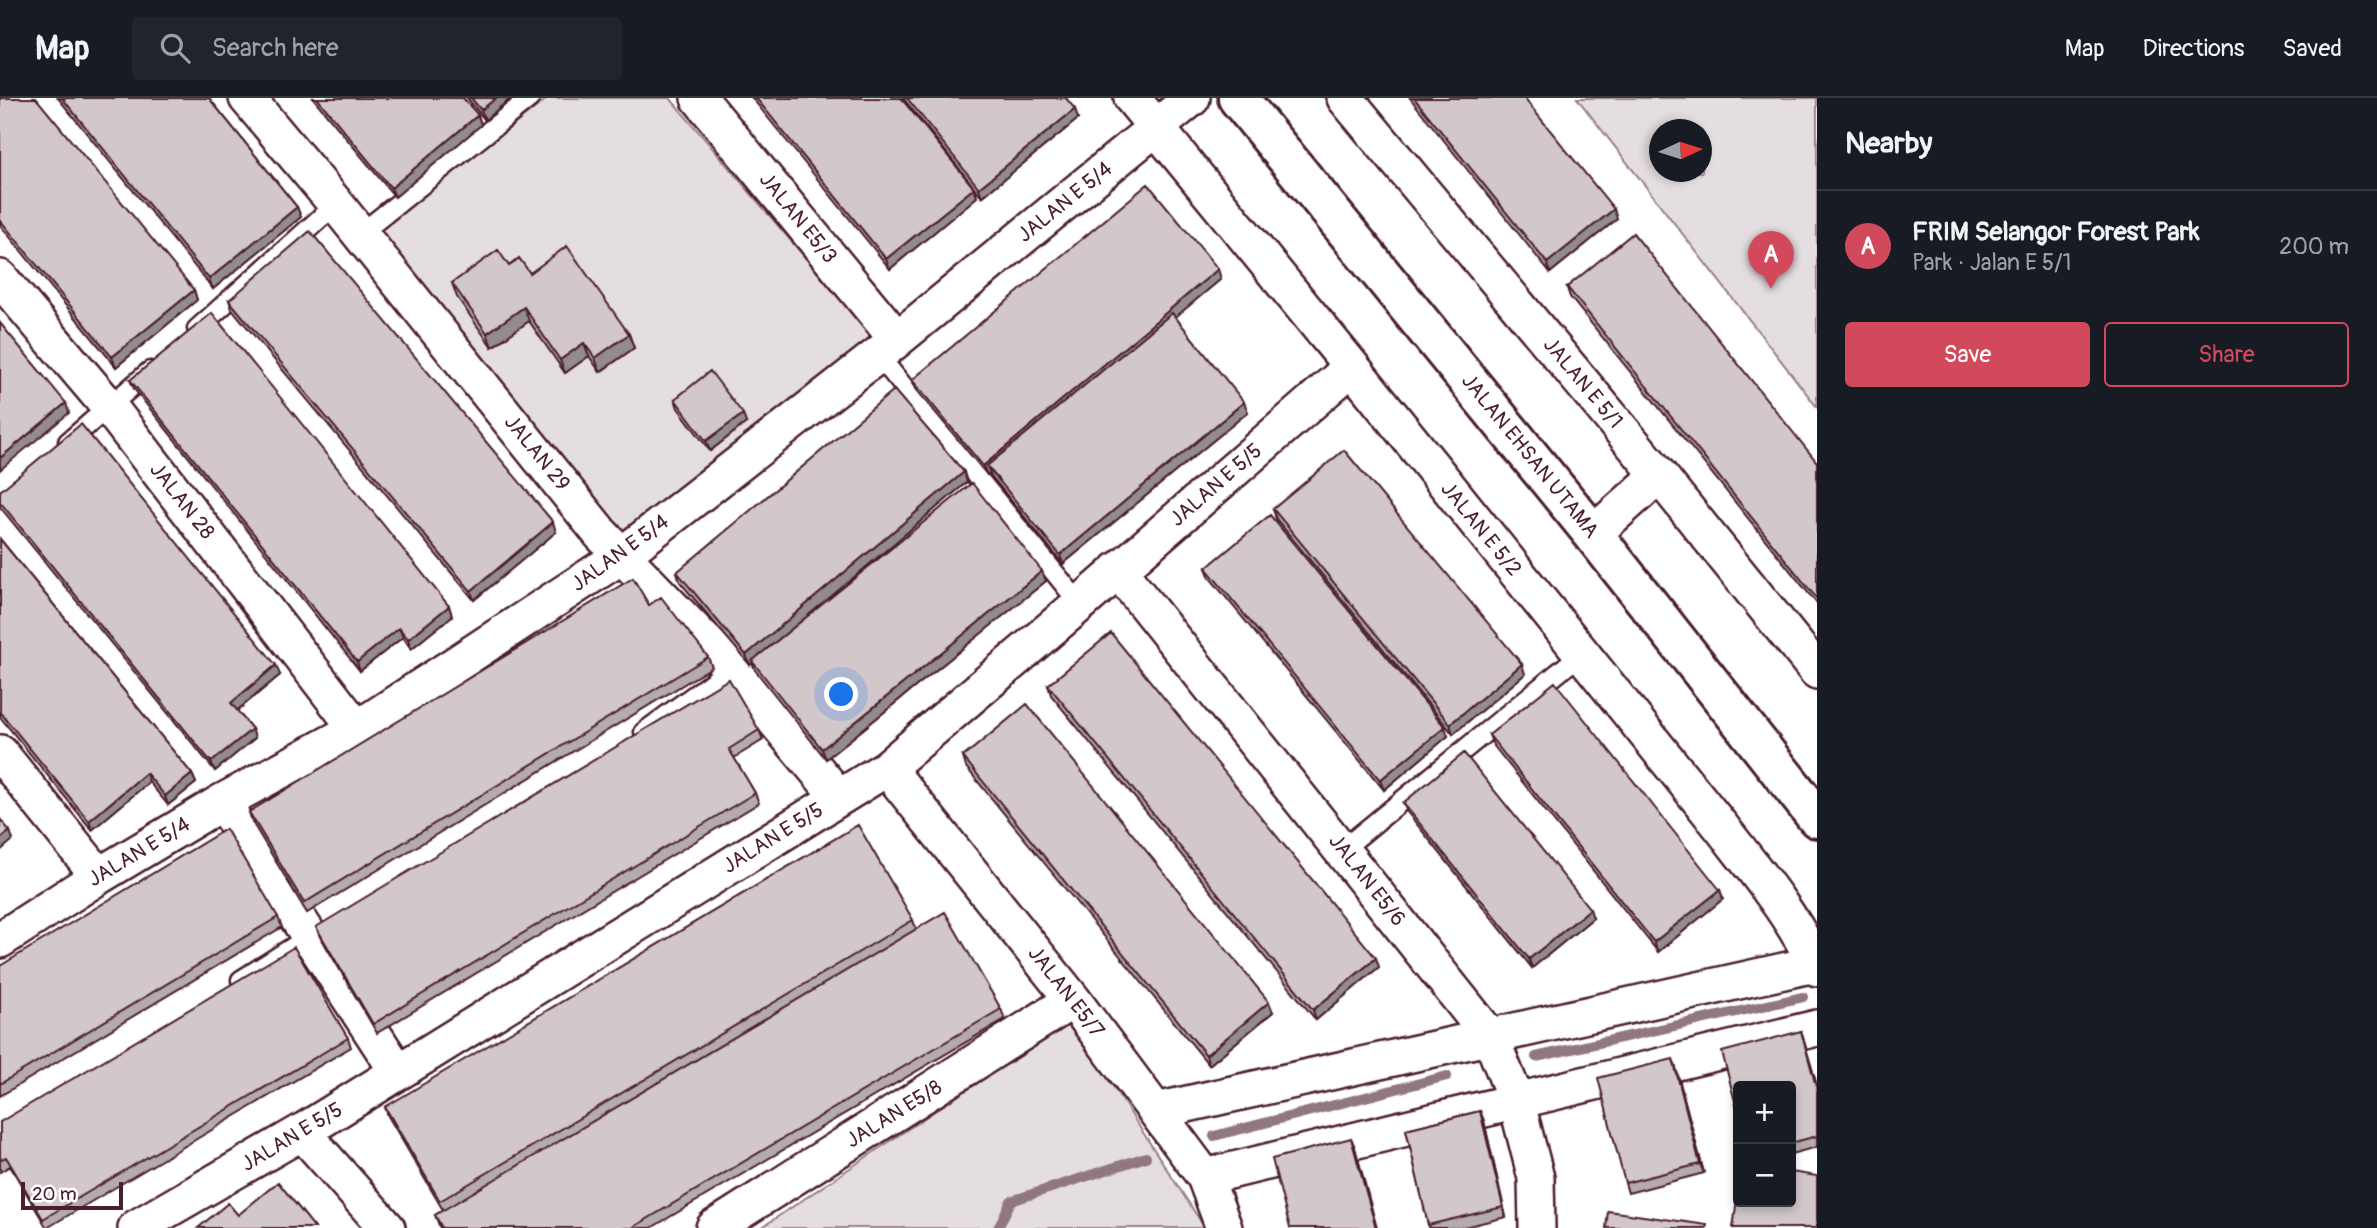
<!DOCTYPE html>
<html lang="en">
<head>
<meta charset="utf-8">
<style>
	body { margin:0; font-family:Pangolin,sans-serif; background:#20242c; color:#f1f3f6 }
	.controls { position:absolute; right:21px; bottom:21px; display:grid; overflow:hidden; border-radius:7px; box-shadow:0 4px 10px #0003 }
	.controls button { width:63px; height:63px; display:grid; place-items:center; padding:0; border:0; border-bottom:2px solid #363941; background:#171b24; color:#f1f3f6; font:35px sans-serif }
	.compass { position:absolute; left:1649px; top:21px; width:63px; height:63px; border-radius:50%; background:#171b24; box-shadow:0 4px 10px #0003; rotate:86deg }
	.scale { position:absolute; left:21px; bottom:18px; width:102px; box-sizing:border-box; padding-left:7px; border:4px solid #4a1f2b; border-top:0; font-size:19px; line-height:24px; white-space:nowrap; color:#4a1f2b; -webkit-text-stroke:5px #fff; paint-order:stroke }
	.you { position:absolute; left:842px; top:597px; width:24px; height:24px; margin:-18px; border:5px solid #fff; border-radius:50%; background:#1a73e8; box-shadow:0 0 0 10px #1a73e833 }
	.badge { display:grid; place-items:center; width:46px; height:46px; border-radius:50%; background:#d1495b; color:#fff; font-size:23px; font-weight:700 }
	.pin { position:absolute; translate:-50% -58px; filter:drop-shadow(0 2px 4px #0008) }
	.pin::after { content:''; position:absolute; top:37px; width:24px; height:21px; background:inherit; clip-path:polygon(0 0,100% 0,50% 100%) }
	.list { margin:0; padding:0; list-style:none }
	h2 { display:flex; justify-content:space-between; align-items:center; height:91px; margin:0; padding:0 28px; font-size:30px }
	h2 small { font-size:23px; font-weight:400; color:#9ea1a6 }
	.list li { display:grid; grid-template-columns:46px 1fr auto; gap:21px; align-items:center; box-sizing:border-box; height:112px; padding:0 28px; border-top:2px solid #363941 }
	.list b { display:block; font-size:26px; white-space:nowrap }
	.list p { margin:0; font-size:23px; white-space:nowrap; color:#9ea1a6 }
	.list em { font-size:23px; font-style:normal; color:#9ea1a6 }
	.actions { display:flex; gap:14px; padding:21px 28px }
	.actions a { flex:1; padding:16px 0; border:2px solid #d1495b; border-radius:7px; text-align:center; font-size:24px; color:#d1495b }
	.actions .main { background:#d1495b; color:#fff }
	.icon { flex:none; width:38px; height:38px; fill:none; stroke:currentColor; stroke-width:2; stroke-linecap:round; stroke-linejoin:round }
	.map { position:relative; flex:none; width:1817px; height:1130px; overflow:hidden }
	header { display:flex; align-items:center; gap:42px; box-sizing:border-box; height:98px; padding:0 35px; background:#171b24; border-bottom:2px solid #363941 }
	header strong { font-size:33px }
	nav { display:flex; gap:38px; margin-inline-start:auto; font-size:24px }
	.search { width:490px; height:63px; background:#20242c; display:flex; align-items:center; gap:18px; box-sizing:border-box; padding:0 24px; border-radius:7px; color:#9ea1a6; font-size:26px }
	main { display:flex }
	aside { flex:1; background:#171b24 }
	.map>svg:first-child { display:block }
	.park { fill:#e5dee0; stroke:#987e86; stroke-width:2; fill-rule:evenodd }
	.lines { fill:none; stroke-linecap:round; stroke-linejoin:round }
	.stream { stroke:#91787e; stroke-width:10 }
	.lane-casing { stroke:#4a1f2b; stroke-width:23 }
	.street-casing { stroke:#4a1f2b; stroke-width:40 }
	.secondary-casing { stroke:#4a1f2b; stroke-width:44 }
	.lane { stroke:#fff; stroke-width:18 }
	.street { stroke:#fff; stroke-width:35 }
	.secondary { stroke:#fff; stroke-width:38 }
	.wall { fill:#b5abaf; stroke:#4a1f2b; stroke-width:2 }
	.shaded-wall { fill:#938b8e; stroke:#4a1f2b; stroke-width:2 }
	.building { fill:#d2c7cb; stroke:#4a1f2b; stroke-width:2 }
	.labels { text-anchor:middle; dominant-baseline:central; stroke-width:5; stroke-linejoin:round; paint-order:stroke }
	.street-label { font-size:21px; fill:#4a1f2b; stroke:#fff }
</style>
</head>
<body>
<header>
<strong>Map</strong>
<div class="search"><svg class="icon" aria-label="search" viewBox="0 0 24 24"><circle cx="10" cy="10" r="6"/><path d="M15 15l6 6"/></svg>Search here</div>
<nav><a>Map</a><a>Directions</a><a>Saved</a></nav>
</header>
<main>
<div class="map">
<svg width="1817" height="1130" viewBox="0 0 1817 1130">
	<rect width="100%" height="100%" fill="#fff"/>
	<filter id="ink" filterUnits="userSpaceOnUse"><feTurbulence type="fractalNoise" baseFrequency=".0143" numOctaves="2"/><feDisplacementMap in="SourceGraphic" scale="14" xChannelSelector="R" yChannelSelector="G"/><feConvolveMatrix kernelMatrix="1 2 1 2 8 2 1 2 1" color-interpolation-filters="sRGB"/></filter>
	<g filter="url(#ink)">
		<path class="park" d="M548,0H670L874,241L626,440L377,134Z
			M1577,0H1817V309ZM1660,32H1702V74H1660Z
			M1070,922L1205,1130H761Z"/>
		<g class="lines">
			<path class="stream" d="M1536,959L1803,899
				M1214,1038L1447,978
				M998,1130L1011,1103L1146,1059"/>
			<g class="lane-casing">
				<path id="lane" d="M360,136L530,0
					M197,231L336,106
					M878,257L1080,506
					M68,344L150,273
					M644,634L731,570
					M1343,751L1581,556
					M241,882L315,835"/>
			</g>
			<g class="street-casing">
				<path id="street" d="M247,0L336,106L601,436L731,570L839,699
					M699,0L896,240
					M1132,0L1352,269L1722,730C1756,774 1794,819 1817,870
					M1345,0L1659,377L1817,573
					M0,180L110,310L357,631
					M1593,436L1659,377
					M1118,472L1491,940L1516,1002L1536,1080L1537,1130
					M0,655L99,778
					M887,670L1073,902L1205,1079L1224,1130
					M222,704L398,974
					M0,842L99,778L222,704L357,631L621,458L878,257L1192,0
					M1156,1013L1815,866
					M302,1034L387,1130
					M1205,1079L1817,930
					M136,1130L302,1034L887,670L1080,506L1352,269
					M714,1130L1073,902"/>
			</g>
			<g class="secondary-casing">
				<path id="secondary" d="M1238,0L1593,436L1817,720"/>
			</g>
			<use href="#lane" class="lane"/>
			<use href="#street" class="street"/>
			<use href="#secondary" class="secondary"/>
		</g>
		<path class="wall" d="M0,0L194,192L197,202L116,269L0,127Z
			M58,0H209L297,109L301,119L213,191Z
			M313,0H463L478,17L481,27L395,99Z
			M467,0H511L485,22Z
			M752,0H901L974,90L977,99L890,171Z
			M903,0H1066L1078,21L982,99Z
			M1410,0H1524L1617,121L1550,175Z
			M509,168L530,175L629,236L634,250L600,274L589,258L565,275L529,223L492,249L457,199L452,185Z
			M1221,181L1175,219L1248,314L1063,466L991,378L990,375L987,377L916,291L912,282Z
			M1567,190L1817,364V506L1570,199Z
			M229,202L556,434L474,502L232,211Z
			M130,282L449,508L452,518L411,551L403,539L360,573L134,291Z
			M675,301L746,325L710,353L678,310Z
			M967,384L828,501L1046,483L826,661L755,572L752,564L750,567L680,484L677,474Z
			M0,393L280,577L237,613L252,631L255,640L215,673L0,409Z
			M1273,411L1525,576L1453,636L1276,421Z
			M0,441L192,676L196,685L168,707L149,684L92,732L0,619Z
			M1206,470L1448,638L1384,692L1210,480Z
			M649,507L708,559L712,569L307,815L252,724L249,714Z
			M1048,587L1379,869L1316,922L1051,597Z
			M759,632L763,642L734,660L755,695L759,705L377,935L320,838L316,829Z
			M1489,637L1720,792L1723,801L1658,854L1493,647Z
			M963,659L1273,914L1209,967L966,669Z
			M1403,705L1593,820L1532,870L1407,714Z
			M278,819L282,829L0,998V868Z
			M913,822L916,831L1001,911L1005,921L651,1130H440L435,1117L443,1112L388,1018L385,1009Z
			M1801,933L1817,988V1049L1791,1056V988Z
			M348,940L351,949L47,1130L10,1068L0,1074V1024Z
			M1676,970L1704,1075L1628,1095L1625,1085Z
			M1480,1013L1484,1023L1506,1119L1460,1130H1429L1406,1031Z"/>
		<path class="shaded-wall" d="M496,0H511L485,22L481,12Z
			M1075,11L1078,21L982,99L979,90Z
			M478,17L481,27L395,99L391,90Z
			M974,90L977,99L890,171L886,161Z
			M297,109L301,119L213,191L209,181Z
			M1614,111L1617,121L1550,175L1547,165Z
			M1218,171L1221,181L992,373L987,368L990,375L987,377L983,368Z
			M194,192L197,202L116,269L112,259Z
			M524,209L529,223L492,249L487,235Z
			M629,236L634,250L600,274L595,260Z
			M584,245L589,258L565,275L560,262Z
			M1244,304L1248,314L1063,466L1060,457Z
			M66,305L69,315L0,372V360Z
			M743,316L746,325L710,353L706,343Z
			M964,374L967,384L750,567L746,557Z
			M553,424L556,434L474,502L471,493Z
			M1042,473L1046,483L826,661L822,651Z
			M449,508L452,518L411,551L408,541Z
			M399,530L403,539L360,573L357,564Z
			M1522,566L1525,576L1453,636L1450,626Z
			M276,567L280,577L234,615L231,605Z
			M1445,629L1448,638L1384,692L1380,682Z
			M252,631L255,640L215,673L211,664Z
			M146,675L149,684L92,732L89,723Z
			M192,676L196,685L168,707L165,698Z
			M10,733L13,742L0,753V741Z
			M1720,792L1723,801L1658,854L1654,844Z
			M1590,811L1593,820L1532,870L1529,861Z
			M1376,860L1379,869L1316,922L1313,912Z
			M1269,904L1273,914L1209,967L1206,957Z
			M1801,933L1817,988V992Z
			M1673,961L1676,970L1704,1075L1700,1066Z
			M1480,1013L1484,1023L1506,1119L1503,1109Z
			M1351,1040L1355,1049L1377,1130H1376Z"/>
		<path class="building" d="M0,0H36L194,192L112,259L0,122Z
			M62,0H209L297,109L209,181Z
			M317,0H463L478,17L391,90Z
			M471,0H496L481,12Z
			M756,0H901L974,90L886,161Z
			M907,0H1066L1075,11L979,90Z
			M1414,0H1524L1614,111L1547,165Z
			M1148,86L1218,171L983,368L912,282Z
			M310,133L553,424L471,493L229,202Z
			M1633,135L1817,364V501L1567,189Z
			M567,148L629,236L595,260L584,245L560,262L524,209L487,235L452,185L498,152L509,168L519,160L530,175Z
			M212,215L449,508L408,541L399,530L357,564L130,282Z
			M1172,215L1244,304L1060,457L987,368Z
			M0,225L66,305L0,360Z
			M710,273L743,316L706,343L675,301Z
			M894,292L964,374L746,557L677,474Z
			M81,326L276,567L231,605L252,631L211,664L0,404V393Z
			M1344,352L1522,566L1450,626L1273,411Z
			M972,385L1042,473L822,651L752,563Z
			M1270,417L1445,629L1380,682L1206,470Z
			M0,441L192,676L165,698L146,675L89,723L0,614Z
			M633,480L649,507L661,499L708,559L304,805L249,714Z
			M1111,535L1376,860L1313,912L1048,587Z
			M729,581L759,632L729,651L755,695L373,926L316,829Z
			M1555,584L1720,792L1654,844L1489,637Z
			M1027,606L1269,904L1206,957L963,659Z
			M1464,655L1590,811L1529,861L1403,705Z
			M0,721L10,733L0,741Z
			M858,727L913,822L440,1103L385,1009Z
			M226,731L278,819L0,986V868Z
			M945,814L1001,911L632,1130H442L435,1117Z
			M294,849L348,940L43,1121L6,1059L0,1062V1024Z
			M1801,933L1817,992V1038L1791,1045V988H1738V1015L1722,954Z
			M1673,961L1700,1066L1625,1085L1598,980Z
			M1480,1013L1503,1109L1428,1127L1406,1031Z
			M1351,1040L1376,1130H1290L1272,1061Z
			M1791,1074L1817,1078V1130H1733L1738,1094V1104H1791Z
			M278,1084L315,1130H198L228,1105L238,1117Z
			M1608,1113L1707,1127L1706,1130H1606Z"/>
	</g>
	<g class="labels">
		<g class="street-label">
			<text transform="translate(1065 104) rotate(-39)">JALAN E 5/4</text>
			<text transform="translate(798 120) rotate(51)">JALAN E5/3</text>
			<text transform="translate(1583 285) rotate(50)">JALAN E 5/1</text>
			<text transform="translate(537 355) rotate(51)">JALAN 29</text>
			<text transform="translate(1530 358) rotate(51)">JALAN EHSAN UTAMA</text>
			<text transform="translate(1216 387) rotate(-41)">JALAN E 5/5</text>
			<text transform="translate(182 403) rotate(52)">JALAN 28</text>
			<text transform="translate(1481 431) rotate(51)">JALAN E 5/2</text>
			<text transform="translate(620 455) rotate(-36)">JALAN E 5/4</text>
			<text transform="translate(773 740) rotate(-32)">JALAN E 5/5</text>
			<text transform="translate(139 754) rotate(-31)">JALAN E 5/4</text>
			<text transform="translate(1367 782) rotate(52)">JALAN E5/6</text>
			<text transform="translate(1066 894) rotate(52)">JALAN E5/7</text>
			<text transform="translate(894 1016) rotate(-32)">JALAN E5/8</text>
			<text transform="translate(292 1039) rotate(-31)">JALAN E 5/5</text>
		</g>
	</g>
</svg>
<div class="controls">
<button>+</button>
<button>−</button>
</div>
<svg class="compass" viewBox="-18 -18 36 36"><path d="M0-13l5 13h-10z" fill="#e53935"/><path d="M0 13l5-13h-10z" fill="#9ea1a6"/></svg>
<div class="scale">20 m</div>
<div class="you"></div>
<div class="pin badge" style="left:1771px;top:191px">A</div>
</div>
<aside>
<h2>Nearby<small></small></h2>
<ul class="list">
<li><span class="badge">A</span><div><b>FRIM Selangor Forest Park</b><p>Park · Jalan E 5/1</p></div><em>200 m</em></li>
</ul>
<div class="actions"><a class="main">Save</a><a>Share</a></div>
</aside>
</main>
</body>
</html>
